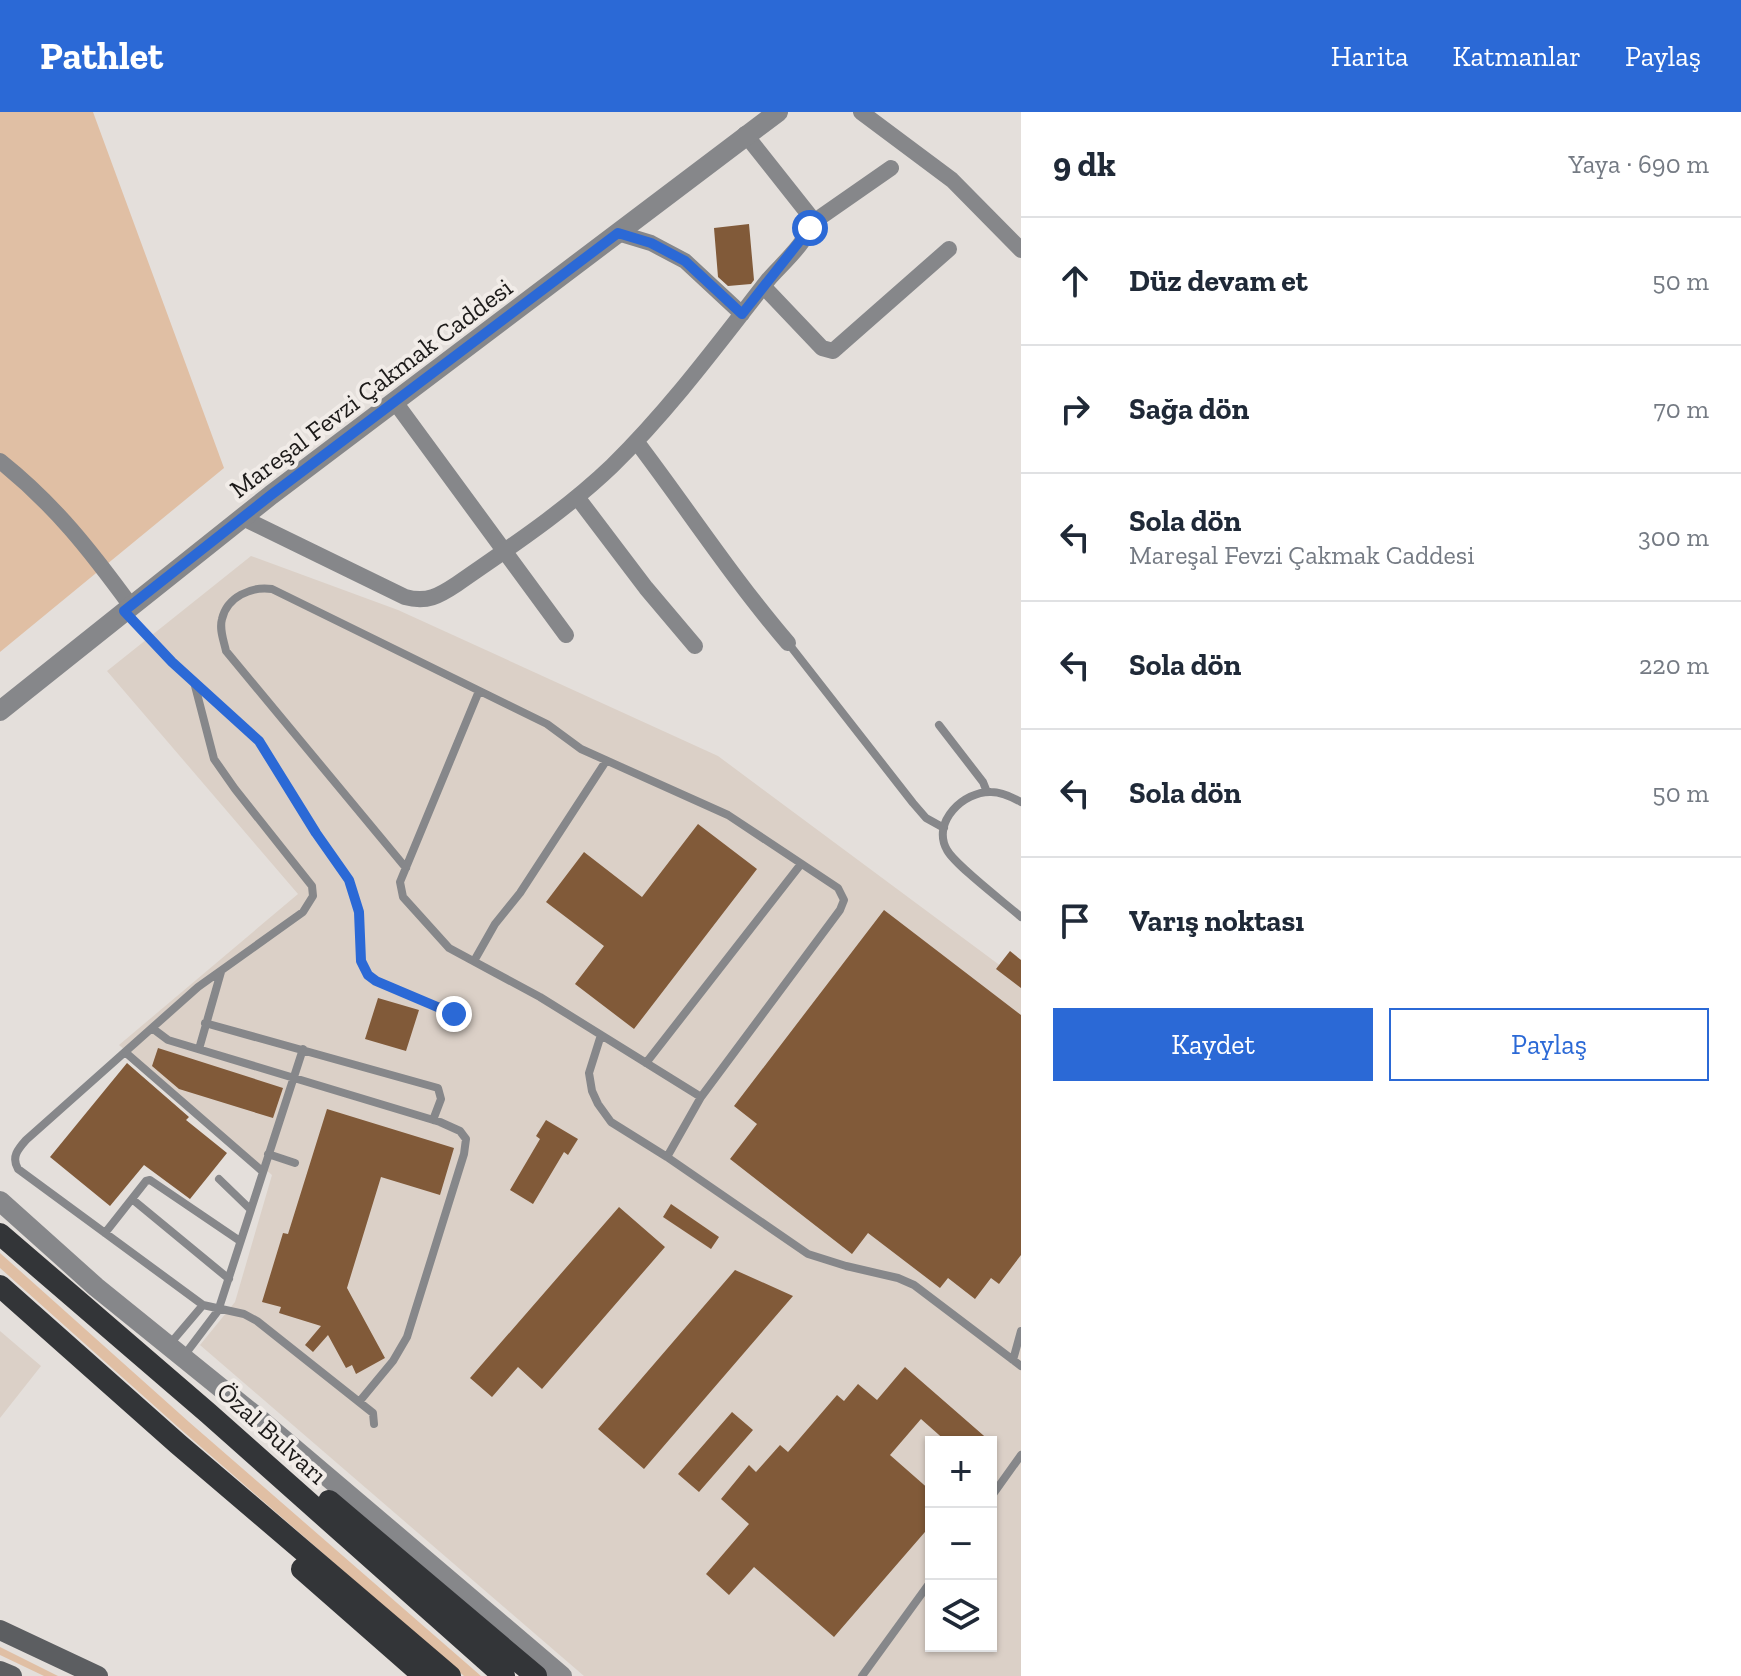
<!DOCTYPE html>
<html lang="tr">
<head>
<meta charset="utf-8">
<style>
	body { margin:0; font-family:"Zilla Slab",serif; background:#f2f2f3; color:#1f2937 }
	.controls { position:absolute; right:24px; bottom:24px; display:grid; overflow:hidden; border-radius:0px; box-shadow:0 2px 6px #0004 }
	.controls button { width:72px; height:72px; display:grid; place-items:center; padding:0; border:0; border-bottom:2px solid #e0e1e3; background:#fff; color:#1f2937; font:40px sans-serif }
	.stop { position:absolute; width:24px; height:24px; margin:-18px; border:6px solid #2b69d6; border-radius:50%; background:#fff }
	.stop.end { background:#2b69d6; border-color:#fff; box-shadow:0 2px 8px #0008 }
	.list { margin:0; padding:0; list-style:none }
	h2 { display:flex; justify-content:space-between; align-items:center; height:104px; margin:0; padding:0 32px; font-size:34px }
	h2 small { font-size:26px; font-weight:400; color:#747a83 }
	.list li { display:grid; grid-template-columns:52px 1fr auto; gap:24px; align-items:center; box-sizing:border-box; height:128px; padding:0 32px; border-top:2px solid #e0e1e3 }
	.list b { display:block; font-size:30px; white-space:nowrap }
	.list p { margin:0; font-size:26px; white-space:nowrap; color:#747a83 }
	.list em { font-size:26px; font-style:normal; color:#747a83 }
	.actions { display:flex; gap:16px; padding:24px 32px }
	.actions a { flex:1; padding:18px 0; border:2px solid #2b69d6; border-radius:0px; text-align:center; font-size:28px; color:#2b69d6 }
	.actions .main { background:#2b69d6; color:#fff }
	.icon { flex:none; width:44px; height:44px; fill:none; stroke:currentColor; stroke-width:2; stroke-linecap:round; stroke-linejoin:round }
	.map { position:relative; flex:none; width:1021px; height:1564px; overflow:hidden }
	header { display:flex; align-items:center; gap:48px; box-sizing:border-box; height:112px; padding:0 40px; background:#2b69d6; color:#fff }
	header strong { font-size:38px }
	nav { display:flex; gap:44px; margin-inline-start:auto; font-size:28px }
	main { display:flex }
	aside { flex:1; background:#fff }
	.map>svg:first-child { display:block }
	.built { fill:#dbd0c7; fill-rule:evenodd }
	.green { fill:#e0bfa4 }
	.building { fill:#815a39 }
	.lines { fill:none; stroke-linecap:round; stroke-linejoin:round }
	.service { stroke:#86878a; stroke-width:8 }
	.minor { stroke:#86878a; stroke-width:16 }
	.tertiary { stroke:#86878a; stroke-width:20 }
	.secondary { stroke:#5c5e61; stroke-width:20 }
	.trunk { stroke:#333538; stroke-width:22 }
	.route { stroke:#2b69d6; stroke-width:10 }
	.labels { text-anchor:middle; dominant-baseline:central; stroke-width:8; stroke-linejoin:round; paint-order:stroke }
	.street-label { font-size:26px; fill:#1c1a19; stroke:#f1ece8 }
</style>
</head>
<body>
<header>
<strong>Pathlet</strong>
<nav><a>Harita</a><a>Katmanlar</a><a>Paylaş</a></nav>
</header>
<main>
<div class="map">
<svg width="1021" height="1564" viewBox="0 0 1021 1564">
	<rect width="100%" height="100%" fill="#e4dfdb"/>
	<path class="built" d="M251,444L398,498L718,644L1021,869V1564H584L200,1233L235,1190L272,1063L119,933L298,782L107,559ZM931,1330H991V1534H931Z
		M0,1219L41,1254L0,1306Z"/>
	<path class="green" d="M0,0H93L224,356L0,540Z
		M0,1141L189,1310L481,1564H464L178,1315L0,1156Z
		M0,1535L58,1564H44L0,1543Z"/>
	<path class="building" d="M749,112L754,168L751,172L728,174L718,165L714,116Z
		M698,712L757,757L634,917L575,872L604,834L546,790L584,740L642,785Z
		M884,798L1021,903V1143L999,1172L991,1166L975,1187L948,1166L940,1176L868,1121L852,1142L730,1047L757,1012L734,994Z
		M1010,839L1021,848V876L996,857Z
		M378,886L419,898L406,939L365,927Z
		M158,936L283,976L273,1006L179,977L152,954Z
		M127,951L189,1005L186,1008L227,1041L190,1087L144,1053L110,1094L50,1045Z
		M327,997L454,1036L440,1083L381,1065L347,1176L385,1246L356,1262L352,1253L346,1256L328,1223L313,1240L305,1233L321,1214L279,1201L281,1195L262,1190L283,1121L288,1122Z
		M546,1008L578,1027L568,1043L564,1040L533,1092L510,1078L540,1027L536,1024Z
		M671,1092L719,1125L711,1137L663,1105Z
		M619,1095L665,1135L542,1277L518,1255L492,1285L470,1266Z
		M735,1158L793,1184L644,1357L598,1317Z
		M905,1255L991,1330H947L921,1307L890,1343L931,1379V1413L834,1525L754,1455L729,1483L706,1462L749,1412L721,1387L749,1353L756,1360L780,1333L788,1340L837,1283L844,1289L858,1272L877,1288Z
		M732,1300L753,1318L699,1380L678,1362Z"/>
	<g class="lines">
		<path class="service" d="M126,501L172,550L259,629L316,721L349,768L359,800L361,849L368,863L376,869L454,902
			M788,531L913,691L926,706L944,716
			M194,570L214,647L235,677L312,774L313,784L303,800L198,875L26,1028C18,1037 11,1045 18,1057L203,1193
			M479,579L400,770L403,785L449,836L540,885L701,985
			M939,613L983,670L987,680
			M1021,690C1012,685 1002,680 991,680C964,679 931,710 947,738C955,753 1005,791 1021,805
			M406,756L226,539C224,529 219,518 222,507C227,485 251,474 272,477L547,612L581,637L728,703L838,776L844,788L840,798L701,985L667,1045
			M474,849L495,812L520,781L606,649
			M205,911L438,976L441,987L433,1008
			M152,916L168,928L440,1010L460,1019L466,1027L464,1042L407,1225L393,1249L359,1290
			M601,923L589,961L592,979L598,992L611,1010L667,1045L808,1142L846,1154L898,1166L914,1173L1021,1254
			M199,937L221,860
			M125,940L262,1059
			M646,951L801,752
			M268,1042L295,1051
			M219,1067L250,1097
			M132,1087L229,1167
			M105,1121L146,1069L150,1068L240,1129
			M219,1196L303,937
			M169,1233L203,1193L244,1202L257,1209L373,1301L374,1312
			M183,1245L220,1196
			M1013,1248L1021,1219
			M991,1385L1021,1343
			M862,1564L931,1469"/>
		<path class="minor" d="M861,0L952,68L1021,138
			M812,111L891,56
			M618,121L651,131L685,149L742,202
			M763,174L822,236L833,239L949,137
			M395,290L566,523
			M636,329C687,396 733,467 788,531
			M0,349C55,393 90,438 131,494
			M577,385L646,476L695,534
			M243,406L405,485C427,491 439,484 457,472C510,435 565,399 612,354C670,297 718,232 768,168C781,152 815,125 810,104L745,22"/>
		<path class="tertiary" d="M0,599L271,383L778,0
			M0,1089L96,1175L263,1310L562,1564"/>
		<path class="secondary" d="M0,1518L98,1564
			M0,1559L12,1564"/>
		<path class="trunk" d="M0,1122L208,1301L504,1564
			M0,1174L178,1332L450,1564
			M329,1389L536,1564
			M302,1457L424,1564"/>
	</g>
	<g class="lines">
		<path class="route" d="M454,902L376,869L368,863L361,849L359,800L349,768L316,721L259,629L172,550L124,499L271,383L618,121L651,131L685,149L742,202L810,116"/>
	</g>
	<g class="labels">
		<g class="street-label">
			<text transform="translate(371 276) rotate(-37)">Mareşal Fevzi Çakmak Caddesi</text>
			<text transform="translate(272 1321) rotate(42)">Özal Bulvarı</text>
		</g>
	</g>
</svg>
<div class="controls">
<button>+</button>
<button>−</button>
<button><svg class="icon" aria-label="layers" viewBox="0 0 24 24"><path d="M12 4l9 5-9 5-9-5zM3 14l9 5 9-5"/></svg></button>
</div>
<div class="stop" style="left:810px;top:116px"></div>
<div class="stop end" style="left:454px;top:902px"></div>
</div>
<aside>
<h2>9 dk<small>Yaya · 690 m</small></h2>
<ul class="list">
<li><svg class="icon" aria-label="ahead" viewBox="0 0 24 24"><path d="M12 20V5M6 11l6-6 6 6"/></svg><div><b>Düz devam et</b></div><em>50 m</em></li>
<li><svg class="icon" aria-label="right" viewBox="0 0 24 24"><path d="M7 20v-9h11M14 6l5 5-5 5"/></svg><div><b>Sağa dön</b></div><em>70 m</em></li>
<li><svg class="icon" aria-label="left" viewBox="0 0 24 24"><path d="M17 20v-9H6M10 6l-5 5 5 5"/></svg><div><b>Sola dön</b><p>Mareşal Fevzi Çakmak Caddesi</p></div><em>300 m</em></li>
<li><svg class="icon" aria-label="left" viewBox="0 0 24 24"><path d="M17 20v-9H6M10 6l-5 5 5 5"/></svg><div><b>Sola dön</b></div><em>220 m</em></li>
<li><svg class="icon" aria-label="left" viewBox="0 0 24 24"><path d="M17 20v-9H6M10 6l-5 5 5 5"/></svg><div><b>Sola dön</b></div><em>50 m</em></li>
<li><svg class="icon" aria-label="arrive" viewBox="0 0 24 24"><path d="M6 21V4h12l-3 4 3 4H6"/></svg><div><b>Varış noktası</b></div></li>
</ul>
<div class="actions"><a class="main">Kaydet</a><a>Paylaş</a></div>
</aside>
</main>
</body>
</html>
